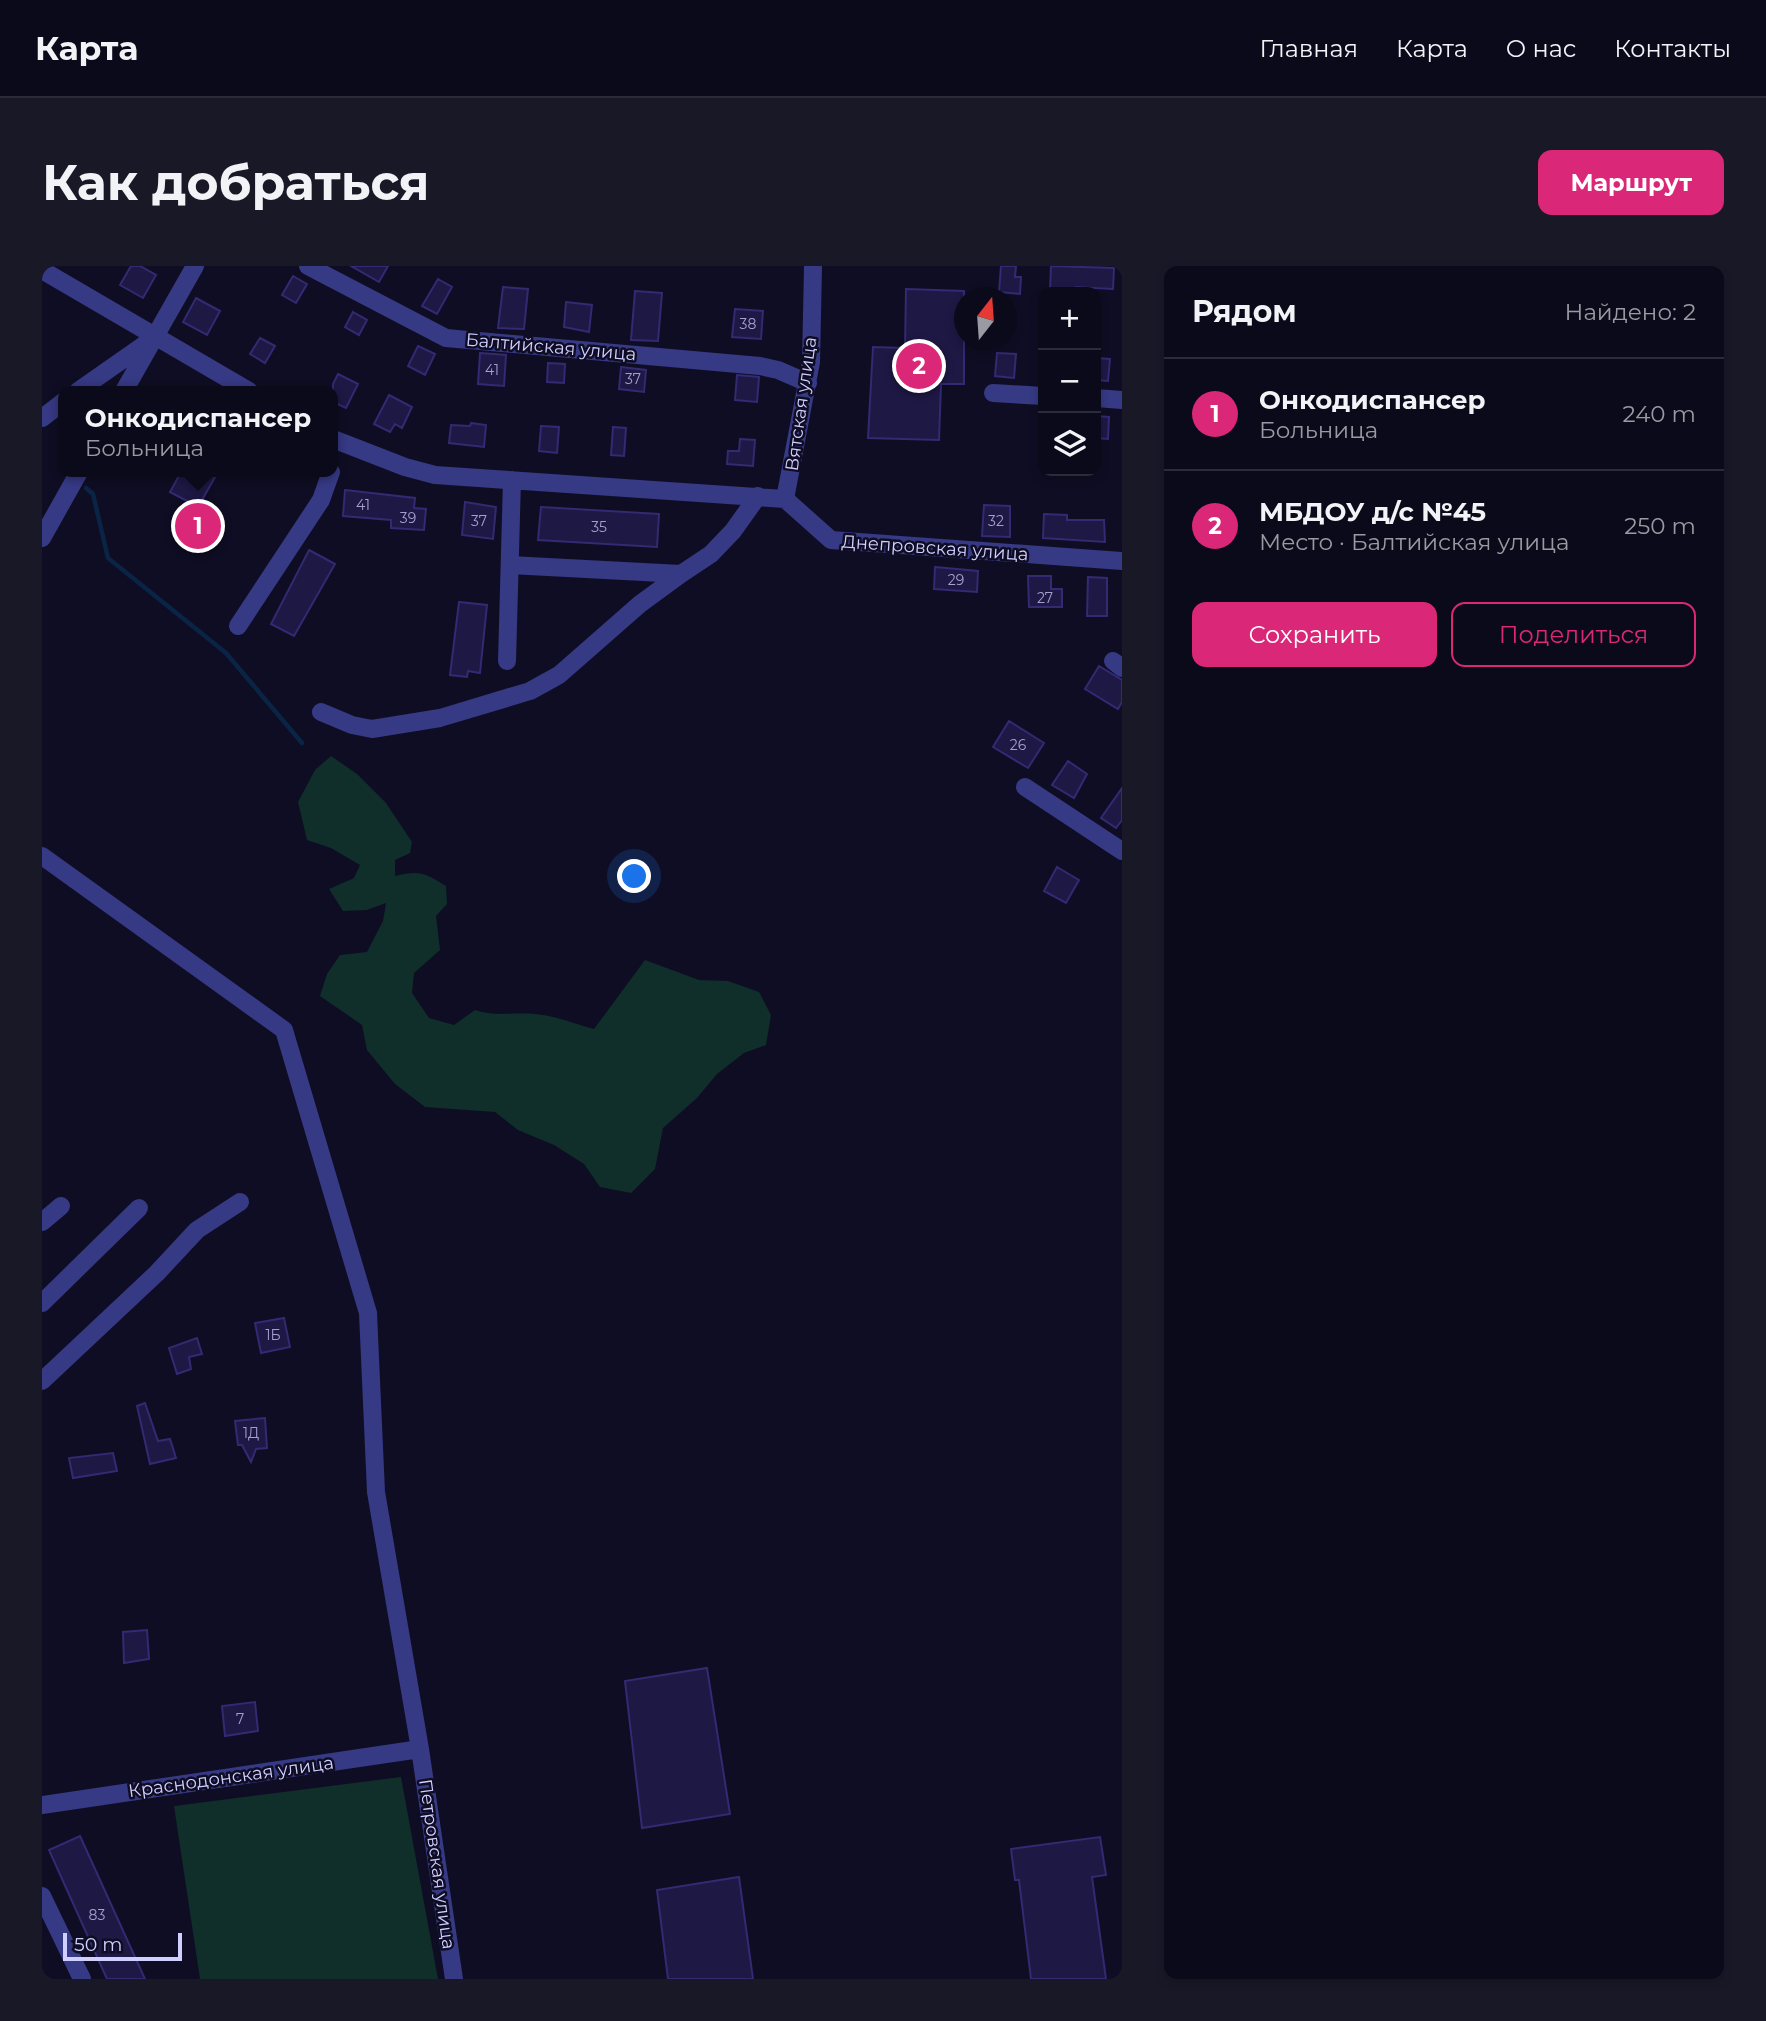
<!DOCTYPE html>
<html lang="ru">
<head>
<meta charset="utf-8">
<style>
	body { margin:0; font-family:Montserrat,sans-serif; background:#191827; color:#f1f3f6 }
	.controls { position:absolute; right:21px; top:21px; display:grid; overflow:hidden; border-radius:14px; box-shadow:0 4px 10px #0003 }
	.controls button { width:63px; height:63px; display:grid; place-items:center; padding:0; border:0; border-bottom:2px solid #2b2b39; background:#0b0a1a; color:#f1f3f6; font:35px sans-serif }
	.compass { position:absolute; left:912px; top:21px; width:63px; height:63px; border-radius:50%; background:#0b0a1a; box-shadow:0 4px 10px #0003; rotate:17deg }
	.scale { position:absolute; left:21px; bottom:18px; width:119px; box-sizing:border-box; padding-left:7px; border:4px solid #d1cfff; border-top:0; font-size:19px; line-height:24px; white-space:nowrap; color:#d1cfff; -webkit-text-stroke:5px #0f0d23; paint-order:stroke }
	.you { position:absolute; left:593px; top:611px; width:24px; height:24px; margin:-18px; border:5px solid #fff; border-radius:50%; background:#1a73e8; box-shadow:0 0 0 10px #1a73e833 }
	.badge { display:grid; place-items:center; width:46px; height:46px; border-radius:50%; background:#db2777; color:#fff; font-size:23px; font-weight:700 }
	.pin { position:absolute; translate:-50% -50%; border:4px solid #fff; box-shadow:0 2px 7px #0006 }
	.popup { position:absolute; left:16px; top:120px; width:280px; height:91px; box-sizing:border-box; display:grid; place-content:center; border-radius:14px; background:#0b0a1a; filter:drop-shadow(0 2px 5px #0005); font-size:23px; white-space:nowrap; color:#9a9aa2 }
	.popup b { font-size:26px; color:#f1f3f6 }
	.popup::after { content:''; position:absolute; left:50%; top:100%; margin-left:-14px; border:14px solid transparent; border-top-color:#0b0a1a }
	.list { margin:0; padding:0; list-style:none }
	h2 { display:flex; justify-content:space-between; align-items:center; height:91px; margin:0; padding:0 28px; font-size:30px }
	h2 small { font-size:23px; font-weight:400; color:#9a9aa2 }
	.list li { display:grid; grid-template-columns:46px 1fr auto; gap:21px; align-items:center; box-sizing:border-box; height:112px; padding:0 28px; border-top:2px solid #2b2b39 }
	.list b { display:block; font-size:26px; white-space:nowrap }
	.list p { margin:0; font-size:23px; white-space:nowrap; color:#9a9aa2 }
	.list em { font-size:23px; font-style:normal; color:#9a9aa2 }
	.actions { display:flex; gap:14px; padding:21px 28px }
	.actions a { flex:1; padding:16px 0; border:2px solid #db2777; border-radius:14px; text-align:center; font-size:24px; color:#db2777 }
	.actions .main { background:#db2777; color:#fff }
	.icon { flex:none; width:38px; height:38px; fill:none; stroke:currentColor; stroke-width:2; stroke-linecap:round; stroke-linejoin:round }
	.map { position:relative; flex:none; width:1080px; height:1713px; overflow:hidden; border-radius:14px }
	header { display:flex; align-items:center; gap:42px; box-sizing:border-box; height:98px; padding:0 35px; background:#0b0a1a; border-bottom:2px solid #2b2b39 }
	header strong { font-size:33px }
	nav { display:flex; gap:38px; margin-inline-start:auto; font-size:24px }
	.intro { display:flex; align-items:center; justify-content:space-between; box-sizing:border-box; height:168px; padding:0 42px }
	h1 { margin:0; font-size:49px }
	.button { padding:18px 32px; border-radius:14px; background:#db2777; color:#fff; font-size:24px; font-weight:700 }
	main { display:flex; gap:42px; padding:0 42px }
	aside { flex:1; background:#0b0a1a; border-radius:14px; box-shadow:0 4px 10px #0003 }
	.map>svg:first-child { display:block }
	.green { fill:#102e2a }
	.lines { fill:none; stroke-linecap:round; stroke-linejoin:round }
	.stream { stroke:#0a2446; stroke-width:4.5 }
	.building { fill:#1e1845; stroke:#322a72; stroke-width:2 }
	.minor { stroke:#363984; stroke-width:18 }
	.labels { text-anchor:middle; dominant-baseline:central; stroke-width:5; stroke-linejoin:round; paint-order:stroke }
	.number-label { font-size:14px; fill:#a4a1d0 }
	.street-label { font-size:18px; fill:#d1cfff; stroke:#0f0d23 }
</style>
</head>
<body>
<header>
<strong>Карта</strong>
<nav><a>Главная</a><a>Карта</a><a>О нас</a><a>Контакты</a></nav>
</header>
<div class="intro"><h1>Как добраться</h1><a class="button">Маршрут</a></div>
<main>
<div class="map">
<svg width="1080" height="1713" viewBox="0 0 1080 1713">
	<rect width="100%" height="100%" fill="#0f0d23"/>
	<path class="green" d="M289,490L315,508L344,537L370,576L368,587L353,594V610C377,604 383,607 404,620L405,638L394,650L398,684L372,707L370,727L387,752L412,759L433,744C454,751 471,746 493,748C514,750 531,757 552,763L603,694L657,714L686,715L717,726L729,749L724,779L702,787L675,808L655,832L621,862L613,903L589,927L558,921L542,898L512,879L476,864L453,846L383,841L353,818L325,784L320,759L278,730L285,708L298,689L325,686L341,655L344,637L325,644L301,645L287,623L312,612L318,599L289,582L265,574L256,536L273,504Z
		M359,1511L396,1713H158L132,1540Z"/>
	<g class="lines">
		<path class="stream" d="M44,222L51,228L66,292L184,387L260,477"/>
	</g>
	<path class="building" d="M89,0H98L114,9L101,32L78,19Z
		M309,0H346L337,16Z
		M959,0H974L973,11H979L978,28L957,26Z
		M1009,0L1072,2L1071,23L1034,21V26L1008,25Z
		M251,10L265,18L254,37L240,29Z
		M396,13L410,21L395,48L380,40Z
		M461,21L486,23L482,63L456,62Z
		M864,23L922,25V118H899L897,174L826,172L831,81L863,82Z
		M593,25L620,27L616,75L589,74Z
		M154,32L178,45L165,69L141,56Z
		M524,36L550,39L547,66L522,61Z
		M693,43L721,45L719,73L690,71Z
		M311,46L325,54L317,69L303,61Z
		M218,72L233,80L223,97L208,88Z
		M376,80L393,88L383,109L366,100Z
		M438,87L464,89L462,120L436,118Z
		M955,87L974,88L972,112L953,110Z
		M1054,92L1068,93L1066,115L1054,114Z
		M506,97L523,98L522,117L505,116Z
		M579,101L604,104L602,126L577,123Z
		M296,108L316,118L304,142L291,136V118Z
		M695,109L717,111L715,136L693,134Z
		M347,129L370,141L360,162L353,158L348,166L332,158Z
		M1054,150L1067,151L1066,173L1054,172Z
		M429,157L444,159L442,181L407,177L409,159L428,160Z
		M499,160L517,161L515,187L497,185Z
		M571,161L584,162L582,190L569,189Z
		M698,173L713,174L711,200L685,198L686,185H697Z
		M139,206H176L156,241L128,226Z
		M303,224L373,232L372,242L384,243L382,264L349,262V254L301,250Z
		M423,236L454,241L451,273L420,269Z
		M942,239L968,240V271L940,270Z
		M499,241L617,248L615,281L496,274Z
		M1002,248L1025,249V254H1062L1063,276L1001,272Z
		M267,284L293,298L252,370L229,358Z
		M893,301L936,305L935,326L892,323Z
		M986,310H1009V323H1020V341H987Z
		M1046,311L1065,312V350H1045Z
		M417,336L445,339L438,407L426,405L425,411L408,409Z
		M1057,400L1080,414V436L1076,443L1043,423Z
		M967,455L1002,477L986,502L951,481Z
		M1026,495L1045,508L1032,532L1010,519Z
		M1080,522V554L1074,562L1059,552Z
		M1015,601L1037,614L1024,637L1002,625Z
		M242,1052L248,1081L219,1087L213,1057Z
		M155,1072L160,1088L147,1091L149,1103L135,1108L127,1082Z
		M103,1137L116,1175L128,1173L134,1192L108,1198L95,1140Z
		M223,1152L225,1182L214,1183L209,1196L200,1179H196L193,1155Z
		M71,1187L75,1205L31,1212L27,1192Z
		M105,1364L107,1393L82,1397L81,1366Z
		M665,1402L688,1548L600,1562L583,1415Z
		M213,1436L216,1465L183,1470L180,1440Z
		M38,1570L103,1713H65L7,1584Z
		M1058,1571L1064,1609L1050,1611L1064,1713H989L977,1614H973L969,1583Z
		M697,1611L711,1713H626L615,1624Z"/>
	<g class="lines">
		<path class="minor" d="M266,0L404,72L718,100L736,104L766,117
			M0,4L207,125
			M36,125L106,76
			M82,125L153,0
			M951,127L1001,130
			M1054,132L1080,134
			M0,152L21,136
			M291,173L363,201L393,209L743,233L789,274L1080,295
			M743,233L769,96L771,0
			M0,272L37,206
			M468,299L639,308L669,288L691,265L716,230
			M196,360L279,234L289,206
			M465,395L470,214
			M1071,395L1080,402
			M279,446L310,459L330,463L398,452L488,425L517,409L598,338L639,308
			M983,521L1080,585
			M0,590L242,764L326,1047L334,1226L378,1483L412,1713
			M0,956L19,940
			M0,1037L97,942
			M0,1115L115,1007L155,964L198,936
			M0,1539L378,1483
			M0,1630L40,1713"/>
	</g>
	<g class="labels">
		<g class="number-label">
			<text x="706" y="58">38</text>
			<text x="450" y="104">41</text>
			<text x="591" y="113">37</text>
			<text x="321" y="239">41</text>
			<text x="366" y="252">39</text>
			<text x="437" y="255">37</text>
			<text x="954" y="255">32</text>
			<text x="557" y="261">35</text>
			<text x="914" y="314">29</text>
			<text x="1003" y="332">27</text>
			<text x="976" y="479">26</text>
			<text x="231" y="1069">1Б</text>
			<text x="209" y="1167">1Д</text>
			<text x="198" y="1453">7</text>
			<text x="55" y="1649">83</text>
		</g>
		<g class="street-label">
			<text transform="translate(509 81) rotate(5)">Балтийская улица</text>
			<text transform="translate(759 138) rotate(-82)">Вятская улица</text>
			<text transform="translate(893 282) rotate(4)">Днепровская улица</text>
			<text transform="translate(189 1511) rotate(-8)">Краснодонская улица</text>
			<text transform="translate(395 1598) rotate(82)">Петровская улица</text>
		</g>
	</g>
</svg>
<div class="controls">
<button>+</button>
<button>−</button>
<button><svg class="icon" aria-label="layers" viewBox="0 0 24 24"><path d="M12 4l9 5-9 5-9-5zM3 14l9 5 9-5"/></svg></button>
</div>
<svg class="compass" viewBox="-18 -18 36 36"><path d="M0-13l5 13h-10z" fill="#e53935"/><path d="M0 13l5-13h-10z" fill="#9a9aa2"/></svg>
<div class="scale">50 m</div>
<div class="you"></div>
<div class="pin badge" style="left:156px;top:260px">1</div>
<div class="popup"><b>Онкодиспансер</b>Больница</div>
<div class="pin badge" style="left:877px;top:100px">2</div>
</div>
<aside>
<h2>Рядом<small>Найдено: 2</small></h2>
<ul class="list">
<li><span class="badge">1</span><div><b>Онкодиспансер</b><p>Больница</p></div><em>240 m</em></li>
<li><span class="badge">2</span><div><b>МБДОУ д/с №45</b><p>Место · Балтийская улица</p></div><em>250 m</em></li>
</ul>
<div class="actions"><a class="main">Сохранить</a><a>Поделиться</a></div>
</aside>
</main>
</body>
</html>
